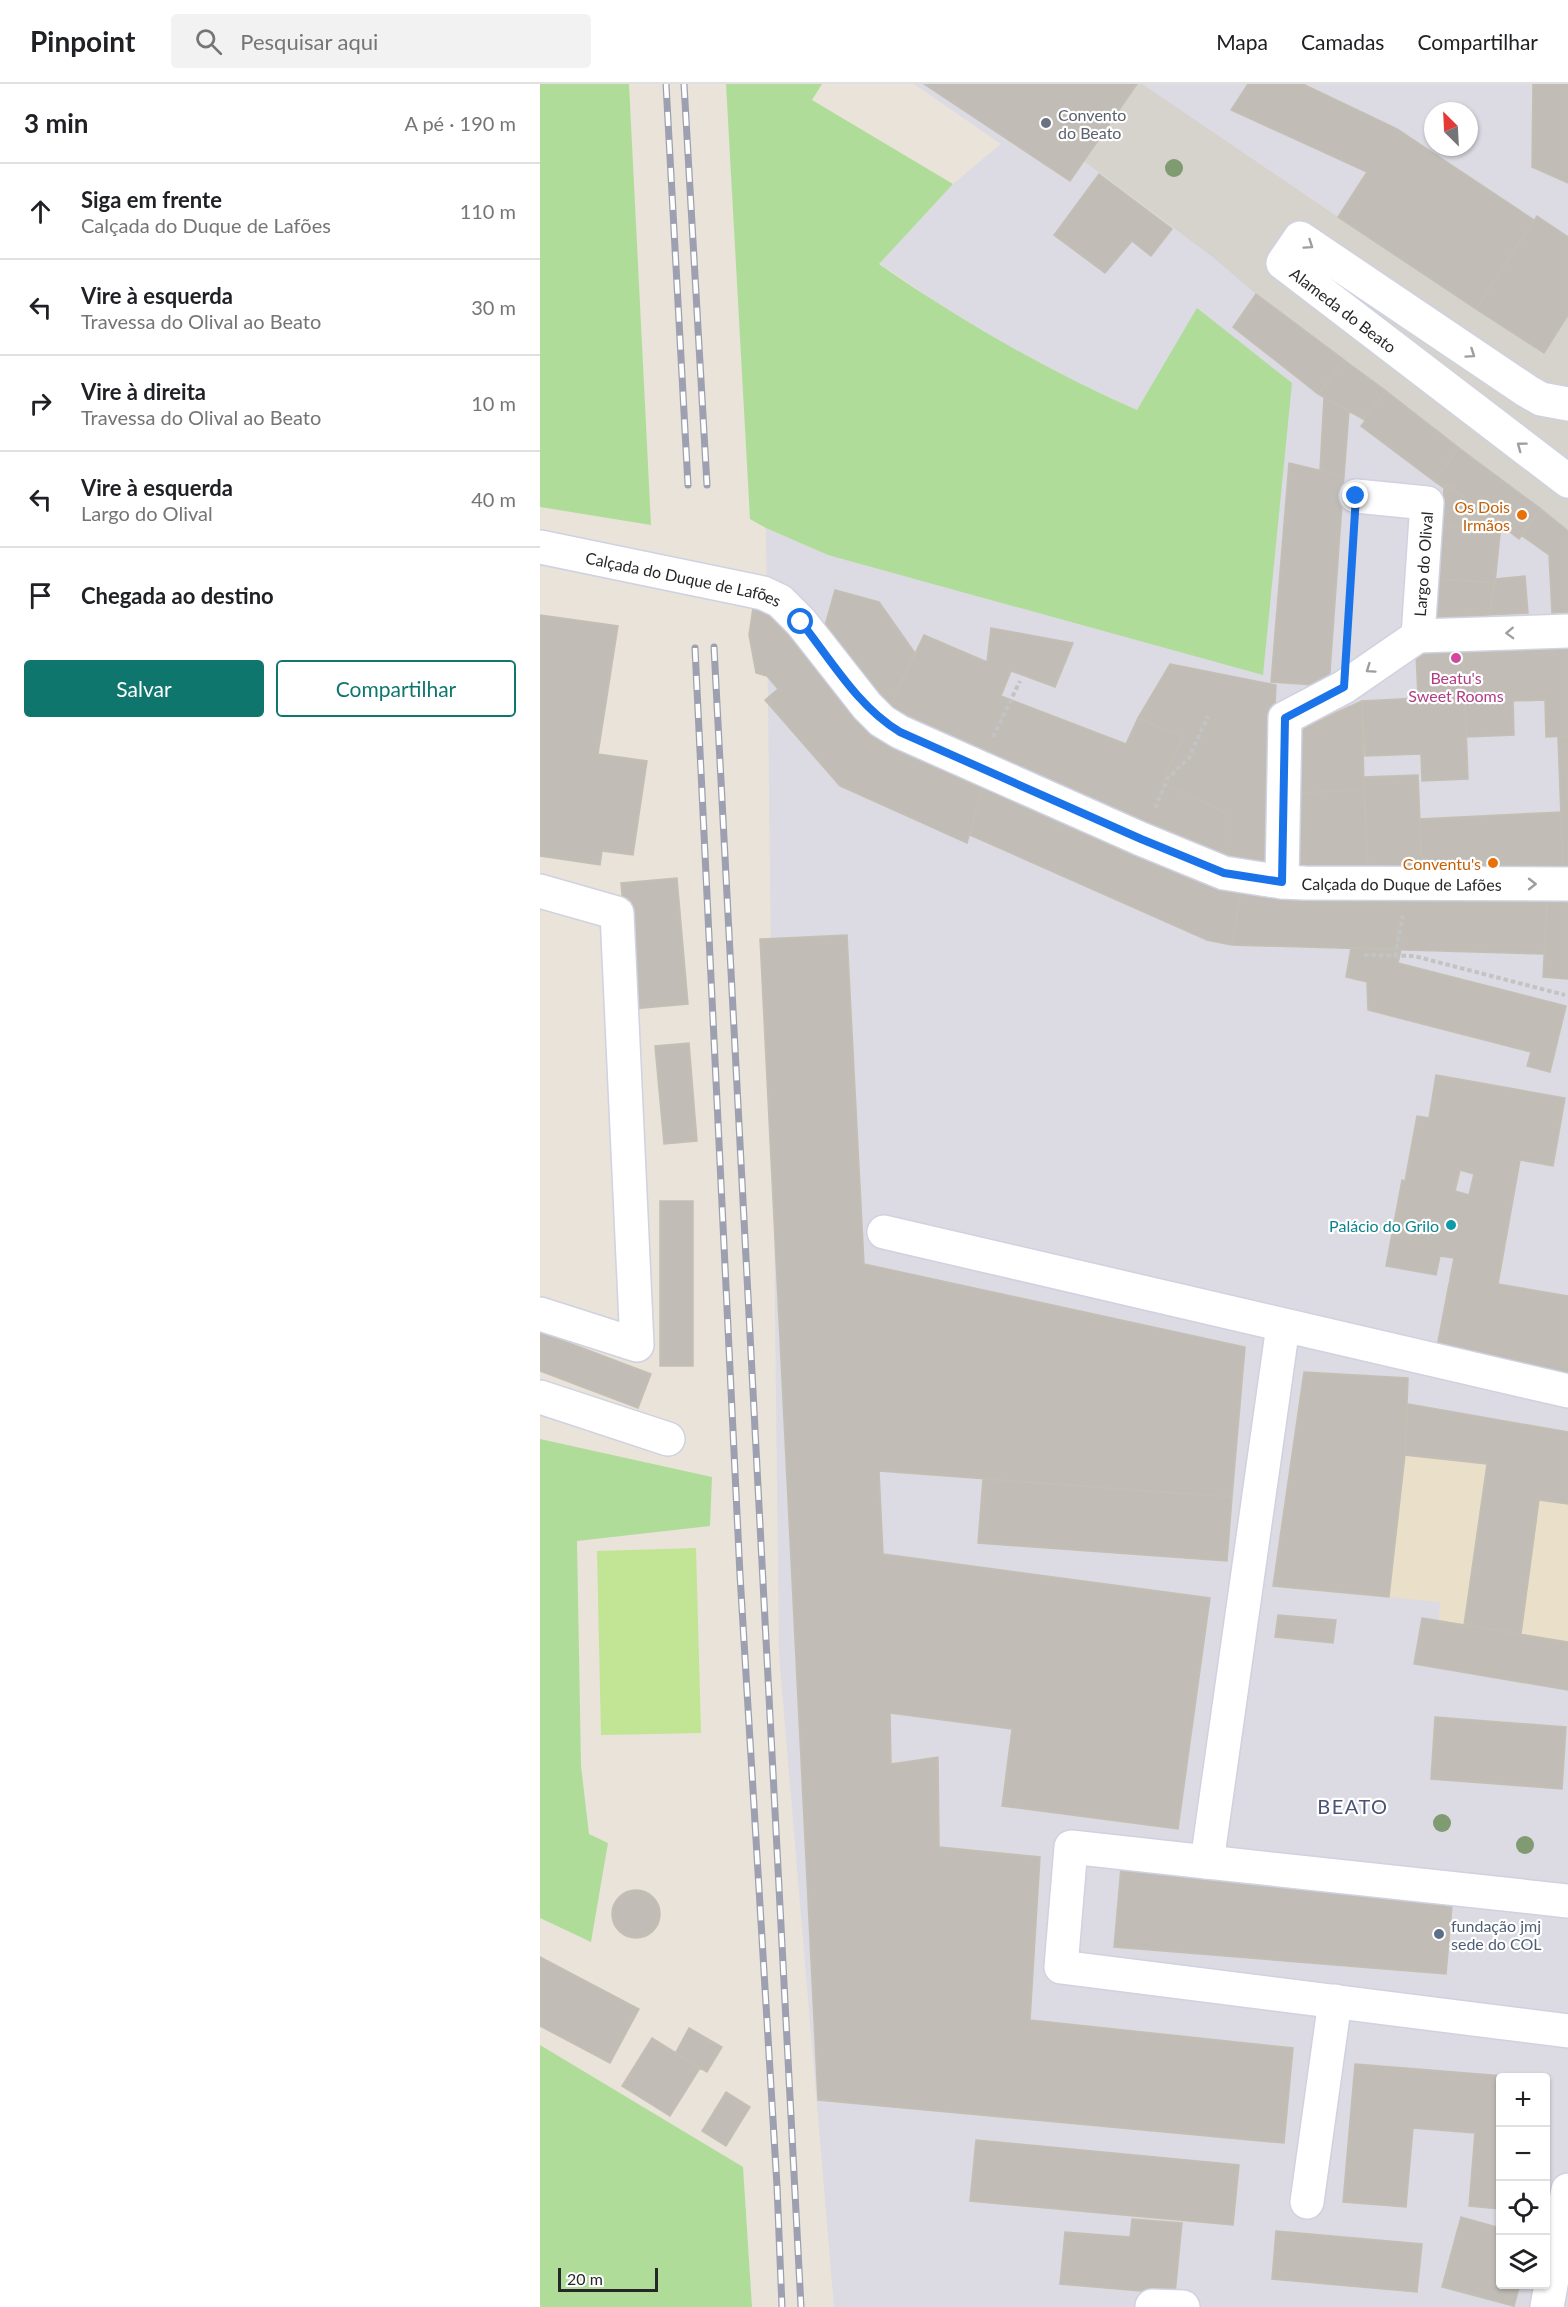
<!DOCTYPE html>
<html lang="pt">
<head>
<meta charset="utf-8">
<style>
	body { margin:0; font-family:Lato,sans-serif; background:#f2f2f2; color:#202124 }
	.controls { position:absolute; right:18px; bottom:18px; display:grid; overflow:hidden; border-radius:6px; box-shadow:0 2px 4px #0004 }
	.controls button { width:54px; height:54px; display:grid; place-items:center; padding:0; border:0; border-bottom:2px solid #e0e0e0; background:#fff; color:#202124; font:30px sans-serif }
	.compass { position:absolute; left:884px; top:18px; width:54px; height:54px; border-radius:50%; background:#fff; box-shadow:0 2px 4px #0004; rotate:336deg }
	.scale { position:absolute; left:18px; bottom:15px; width:100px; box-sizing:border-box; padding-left:6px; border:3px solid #272727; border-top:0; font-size:16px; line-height:21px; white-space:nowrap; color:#272727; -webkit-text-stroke:4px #fff; paint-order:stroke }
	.stop { position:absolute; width:18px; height:18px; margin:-14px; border:4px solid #1a73e8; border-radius:50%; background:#fff }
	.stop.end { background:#1a73e8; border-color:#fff; box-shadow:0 2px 6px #0008 }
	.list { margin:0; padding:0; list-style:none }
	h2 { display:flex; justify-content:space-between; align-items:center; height:78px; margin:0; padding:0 24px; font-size:26px }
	h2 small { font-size:20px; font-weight:400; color:#757577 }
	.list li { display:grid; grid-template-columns:39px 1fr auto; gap:18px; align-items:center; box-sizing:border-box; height:96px; padding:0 24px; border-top:2px solid #e0e0e0 }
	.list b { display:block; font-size:22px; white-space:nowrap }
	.list p { margin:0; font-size:20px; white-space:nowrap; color:#757577 }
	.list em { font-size:20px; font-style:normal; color:#757577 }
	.actions { display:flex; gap:12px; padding:18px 24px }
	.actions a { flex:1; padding:14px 0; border:2px solid #0f766e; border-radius:6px; text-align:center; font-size:21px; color:#0f766e }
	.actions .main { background:#0f766e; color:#fff }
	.icon { flex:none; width:33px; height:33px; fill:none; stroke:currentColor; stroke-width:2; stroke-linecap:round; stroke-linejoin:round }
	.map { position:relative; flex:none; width:1028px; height:2223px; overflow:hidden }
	header { display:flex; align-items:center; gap:36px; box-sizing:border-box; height:84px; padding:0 30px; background:#fff; border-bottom:2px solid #e0e0e0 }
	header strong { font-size:28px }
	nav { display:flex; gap:33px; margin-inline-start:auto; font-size:21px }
	.search { width:420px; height:54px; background:#f2f2f2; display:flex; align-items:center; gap:15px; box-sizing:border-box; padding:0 21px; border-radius:6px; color:#757577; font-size:22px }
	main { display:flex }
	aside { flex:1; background:#fff }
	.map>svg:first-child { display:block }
	.industrial { fill:#dcdae2; fill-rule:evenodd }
	.education { fill:#eae0ca }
	.green { fill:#afdd99 }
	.pitch { fill:#c1e495 }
	.plaza { fill:#d6d2cc }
	.building { fill:#c1bdb6; stroke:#c4bfb4; stroke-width:1.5; fill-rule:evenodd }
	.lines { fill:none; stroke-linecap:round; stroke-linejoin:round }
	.minor-casing { stroke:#cfd2e0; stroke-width:36 }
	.path { stroke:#c3c3c3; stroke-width:4; stroke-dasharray:4.5 3; stroke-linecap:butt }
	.minor { stroke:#fff; stroke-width:33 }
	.rail-casing { stroke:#9da0b1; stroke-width:7 }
	.rail { stroke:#fff; stroke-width:4.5; stroke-dasharray:14; stroke-linecap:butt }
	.tree { fill:#809a72 }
	.oneway { stroke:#9e9e9e }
	.route { stroke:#1a73e8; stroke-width:8 }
	.worship-dot { fill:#6b7280; stroke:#fff; stroke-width:2 }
	.food-dot { fill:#e8710a; stroke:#fff; stroke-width:2 }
	.hotel-dot { fill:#d1479c; stroke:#fff; stroke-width:2 }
	.culture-dot { fill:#0f9aa8; stroke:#fff; stroke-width:2 }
	.service-dot { fill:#5c6f8a; stroke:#fff; stroke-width:2 }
	.labels { text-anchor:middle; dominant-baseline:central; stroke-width:4.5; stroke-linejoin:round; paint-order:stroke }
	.worship-label { font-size:16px; fill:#5b616d; stroke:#fff; text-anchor:start }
	.street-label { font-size:16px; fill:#272727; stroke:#fff }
	.food-label { font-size:16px; fill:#c56008; stroke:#fff; text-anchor:end }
	.hotel-label { font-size:16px; fill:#b23c85; stroke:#fff }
	.culture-label { font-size:16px; fill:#0d838f; stroke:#fff; text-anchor:end }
	.service-label { font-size:16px; fill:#4e5e75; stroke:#fff; text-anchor:start }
	.quarter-label { font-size:20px; letter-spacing:1.5px; fill:#4b5275; stroke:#fff }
</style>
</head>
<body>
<header>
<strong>Pinpoint</strong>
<div class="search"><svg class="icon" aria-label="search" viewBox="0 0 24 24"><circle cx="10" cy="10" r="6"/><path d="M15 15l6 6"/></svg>Pesquisar aqui</div>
<nav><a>Mapa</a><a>Camadas</a><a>Compartilhar</a></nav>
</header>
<main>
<aside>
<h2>3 min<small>A pé · 190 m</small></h2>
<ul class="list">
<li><svg class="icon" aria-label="ahead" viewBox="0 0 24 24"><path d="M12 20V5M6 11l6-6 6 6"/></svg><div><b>Siga em frente</b><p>Calçada do Duque de Lafões</p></div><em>110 m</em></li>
<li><svg class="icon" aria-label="left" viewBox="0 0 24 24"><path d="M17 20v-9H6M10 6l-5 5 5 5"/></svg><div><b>Vire à esquerda</b><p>Travessa do Olival ao Beato</p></div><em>30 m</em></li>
<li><svg class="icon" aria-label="right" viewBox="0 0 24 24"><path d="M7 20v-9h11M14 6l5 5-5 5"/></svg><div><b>Vire à direita</b><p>Travessa do Olival ao Beato</p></div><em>10 m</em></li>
<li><svg class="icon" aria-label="left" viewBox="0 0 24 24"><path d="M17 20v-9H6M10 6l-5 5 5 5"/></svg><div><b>Vire à esquerda</b><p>Largo do Olival</p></div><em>40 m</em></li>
<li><svg class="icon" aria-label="arrive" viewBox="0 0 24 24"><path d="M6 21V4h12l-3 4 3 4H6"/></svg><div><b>Chegada ao destino</b></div></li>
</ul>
<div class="actions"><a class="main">Salvar</a><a>Compartilhar</a></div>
</aside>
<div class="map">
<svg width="1028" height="2223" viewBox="0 0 1028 2223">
	<rect width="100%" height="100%" fill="#e9e3da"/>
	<path class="industrial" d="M374,0H1028V2223H294L239,1570L226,444L288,471L597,326L503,282L412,229L339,179L413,100L461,60ZM893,27H929V63H893ZM960,1994H1005V2200H960Z"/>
	<path class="education" d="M764,1288L868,1294V1320L1028,1348V1558L899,1536L900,1518L733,1502Z"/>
	<path class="green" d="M0,0H89L111,441L0,423Z
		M186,0H282L272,16L413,100L339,180C421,237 506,286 597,326L657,224L752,299L723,591L288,471L226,444L210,435Z
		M0,1355L172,1393L170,1442L37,1457L41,1682L49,1750L68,1759L51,1858L0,1834Z
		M0,1961L203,2083L212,2223H0Z"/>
	<path class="pitch" d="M156,1464L161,1649L61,1651L57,1467Z"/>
	<path class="plaza" d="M597,0H602L798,133L1004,269L1028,231V447L716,210L674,174L544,77Z"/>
	<path class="building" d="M384,0H597L530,97Z
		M708,0H763L857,45L994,136L936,225L798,133L827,88L691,26Z
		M993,0H1028V99L992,83Z
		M559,90L632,145L611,172L592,157L565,189L514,151Z
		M997,132L1028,153V231L1004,269L936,225Z
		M716,210L804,276L778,310L693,243Z
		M804,276L846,307L823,335L778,310Z
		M846,307L919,364L894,397L821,342L825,337L823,335Z
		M784,313L809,327L804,392L780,386Z
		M919,364L1001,425L979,455L907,400L904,404L894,397Z
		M749,379L804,392L789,602L731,598Z
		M907,400L959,441L960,450L948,444L901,442L904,404Z
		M1001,425L1028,447V528L1012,529L1009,471L981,451Z
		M901,442L948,444L960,450L955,499L897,495Z
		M985,492L988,529L949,531L955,495Z
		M897,495L955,499L949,531L894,534Z
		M295,506L339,518L375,569L348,626L284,545Z
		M213,524L229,528L332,651L443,701L427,759L300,702L225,616L238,605L227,592L216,589L209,551Z
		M0,531L78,542L58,670L107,677L93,771L62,767L60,781L0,772Z
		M451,544L533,559L515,603L471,587L461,612L586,660L598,634L643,654L622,699L689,730V778L348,626L384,551L447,578Z
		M1028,561V652L1006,653L1005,616L973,617L974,651L926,653L923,566Z
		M923,566L928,695L882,697L881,670L825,672L822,617L878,614L876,568Z
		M630,580L736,601L727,783L689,778V730L622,699L643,654L598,634Z
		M822,617L824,706L756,709L751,649Z
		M1028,652V786H1023L1018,653Z
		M878,691L882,786L828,785L824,693Z
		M443,701L681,806L701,809L692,861L667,856L430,751Z
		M824,706L828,785H754L756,709Z
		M1021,728L1023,786H882L880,735Z
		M137,794L148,920L92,925L81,799Z
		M701,809L762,817L1007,818L1004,870L692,861Z
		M1007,818L1028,819V895L1003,893Z
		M307,851L324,1180L705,1263L692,1413L339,1387L343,1470L670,1514L638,1745L462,1722L472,1645L350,1629L351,1680L398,1673L399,1763L500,1773L490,1936L753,1964L744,2059L278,2016L220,855Z
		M811,864L861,865L858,879L1026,922L1010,988L987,982L991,968L828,926L827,898L806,893Z
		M149,959L157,1057L124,1060L115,962Z
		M896,991L1025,1014L1013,1082L980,1076L958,1200L1028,1212V1291L896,1268L914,1174L900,1172L896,1191L846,1182L862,1096L865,1097L877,1032L889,1034ZM920,1086L934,1090L929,1111L915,1107Z
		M120,1117H153V1282H120Z
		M0,1248L111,1290L98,1324L0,1287Z
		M764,1288L868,1294L865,1371L849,1513L733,1502Z
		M868,1320L1028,1348V1420L999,1416L981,1550L924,1541L947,1380L865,1371Z
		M443,1395L692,1413L687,1477L438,1459Z
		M738,1531L796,1536L793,1559L735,1553Z
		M882,1534L1028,1558V1606L874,1580Z
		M895,1633L1026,1643L1022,1705L891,1695Z
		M581,1784L913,1811L906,1890L574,1863Z
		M72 1830a24 24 0 1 1 48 0a24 24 0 1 1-48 0Z
		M0,1873L99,1925L70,1979L0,1942Z
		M149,1944L182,1963L167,1988L135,1970Z
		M112,1954L160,1984L130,2032L82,2002Z
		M815,1980L989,1994H960V2125L929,2122L935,2049L873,2044L866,2123L803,2118Z
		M186,2008L210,2023L186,2062L162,2047Z
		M436,2056L699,2081L693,2141L430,2117Z
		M921,2133L960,2144V2200H980L974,2222L902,2203Z
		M592,2135L642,2139L635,2210L520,2200L525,2148L590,2153Z
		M736,2147L882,2160L877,2208L732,2195Z"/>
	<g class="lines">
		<g class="minor-casing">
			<g id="minor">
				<path id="s1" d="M1028,320L1001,315L987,307L760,154L743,179L1028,397"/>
				<path d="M816,412L887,419L878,552"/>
				<path id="s2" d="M0,463L223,509L240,517L261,538L327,622L342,637L360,648L601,755L684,789L742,798L765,799L1028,800"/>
				<path d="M878,552L1028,547"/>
				<path d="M742,798L745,634L804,603L878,552"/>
				<path d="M0,807L77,829L97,1261L0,1230"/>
				<path d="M344,1148L1028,1307"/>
				<path d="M743,1242L667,1778L531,1763L521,1883L1028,1947"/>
				<path d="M0,1313L128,1355"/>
				<path d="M667,1778L1028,1817"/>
				<path d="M767,2118L795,1917"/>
				<path d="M612,2222L643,2223"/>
				<path d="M1007,2223L1028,2106"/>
			</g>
		</g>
		<path class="path" d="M806,561L814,446
			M453,653L480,597
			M615,724L628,694L649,674L668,632
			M824,871L874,872L1025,911
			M855,872L863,832"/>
		<use href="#minor" class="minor"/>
		<g class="rail-casing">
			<path id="rail" d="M126,0L148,401
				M144,0L167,401
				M174,563L261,2223
				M155,564L200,1491L237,2102L242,2223"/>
		</g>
		<use href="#rail" class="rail"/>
	</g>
	<g class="tree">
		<circle cx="634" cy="84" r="9"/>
		<circle cx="902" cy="1739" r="9"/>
		<circle cx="985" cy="1761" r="9"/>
	</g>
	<defs><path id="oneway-chevron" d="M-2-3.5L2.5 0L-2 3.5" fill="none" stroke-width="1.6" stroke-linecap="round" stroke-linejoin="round" transform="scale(1.5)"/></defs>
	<g class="oneway">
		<use href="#oneway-chevron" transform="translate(769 161) rotate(34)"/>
		<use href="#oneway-chevron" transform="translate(931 270) rotate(34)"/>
		<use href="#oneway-chevron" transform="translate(981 362) rotate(-143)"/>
		<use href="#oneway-chevron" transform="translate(970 549) rotate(178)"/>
		<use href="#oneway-chevron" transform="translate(830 585) rotate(145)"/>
		<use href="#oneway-chevron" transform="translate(992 800)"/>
	</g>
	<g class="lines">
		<path class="route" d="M261,538C291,576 318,623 360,648L601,755L684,789L742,798L745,634L804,603L816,412"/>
	</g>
	<circle class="worship-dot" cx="506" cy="39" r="6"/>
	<g class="food-dot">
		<circle cx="982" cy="431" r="6"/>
		<circle cx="953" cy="779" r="6"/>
	</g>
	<circle class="hotel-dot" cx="916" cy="574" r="6"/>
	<circle class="culture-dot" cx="911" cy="1141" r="6"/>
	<circle class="service-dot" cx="899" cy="1850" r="6"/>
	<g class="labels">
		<g class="worship-label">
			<text x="518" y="30">Convento<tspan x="518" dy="18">do Beato</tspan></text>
		</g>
		<g class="street-label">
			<text stroke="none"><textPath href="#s1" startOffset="424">Alameda do Beato</textPath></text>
			<text transform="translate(883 480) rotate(-86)">Largo do Olival</text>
			<text stroke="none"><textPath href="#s2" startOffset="147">Calçada do Duque de Lafões</textPath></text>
			<text stroke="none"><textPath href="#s2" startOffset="957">Calçada do Duque de Lafões</textPath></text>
		</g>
		<g class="food-label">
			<text x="970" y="422">Os Dois<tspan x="970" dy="18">Irmãos</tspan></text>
			<text x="941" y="779">Conventu's</text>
		</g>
		<g class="hotel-label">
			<text x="916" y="593">Beatu's<tspan x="916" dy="18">Sweet Rooms</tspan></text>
		</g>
		<g class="culture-label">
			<text x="899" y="1141">Palácio do Grilo</text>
		</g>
		<g class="service-label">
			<text x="911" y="1841">fundação jmj<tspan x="911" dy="18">sede do COL</tspan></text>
		</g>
		<g class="quarter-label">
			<text x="813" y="1722">BEATO</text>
		</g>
	</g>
</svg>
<div class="controls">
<button>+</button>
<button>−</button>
<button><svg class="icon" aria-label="locate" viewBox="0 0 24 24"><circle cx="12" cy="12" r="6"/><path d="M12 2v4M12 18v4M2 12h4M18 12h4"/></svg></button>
<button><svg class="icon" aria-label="layers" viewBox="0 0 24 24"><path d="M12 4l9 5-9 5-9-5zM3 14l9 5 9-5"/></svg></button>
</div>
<svg class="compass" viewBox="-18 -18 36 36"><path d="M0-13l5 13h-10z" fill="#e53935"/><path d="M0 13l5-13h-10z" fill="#757577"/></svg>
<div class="scale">20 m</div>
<div class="stop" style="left:261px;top:538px"></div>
<div class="stop end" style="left:816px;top:412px"></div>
</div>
</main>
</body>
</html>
